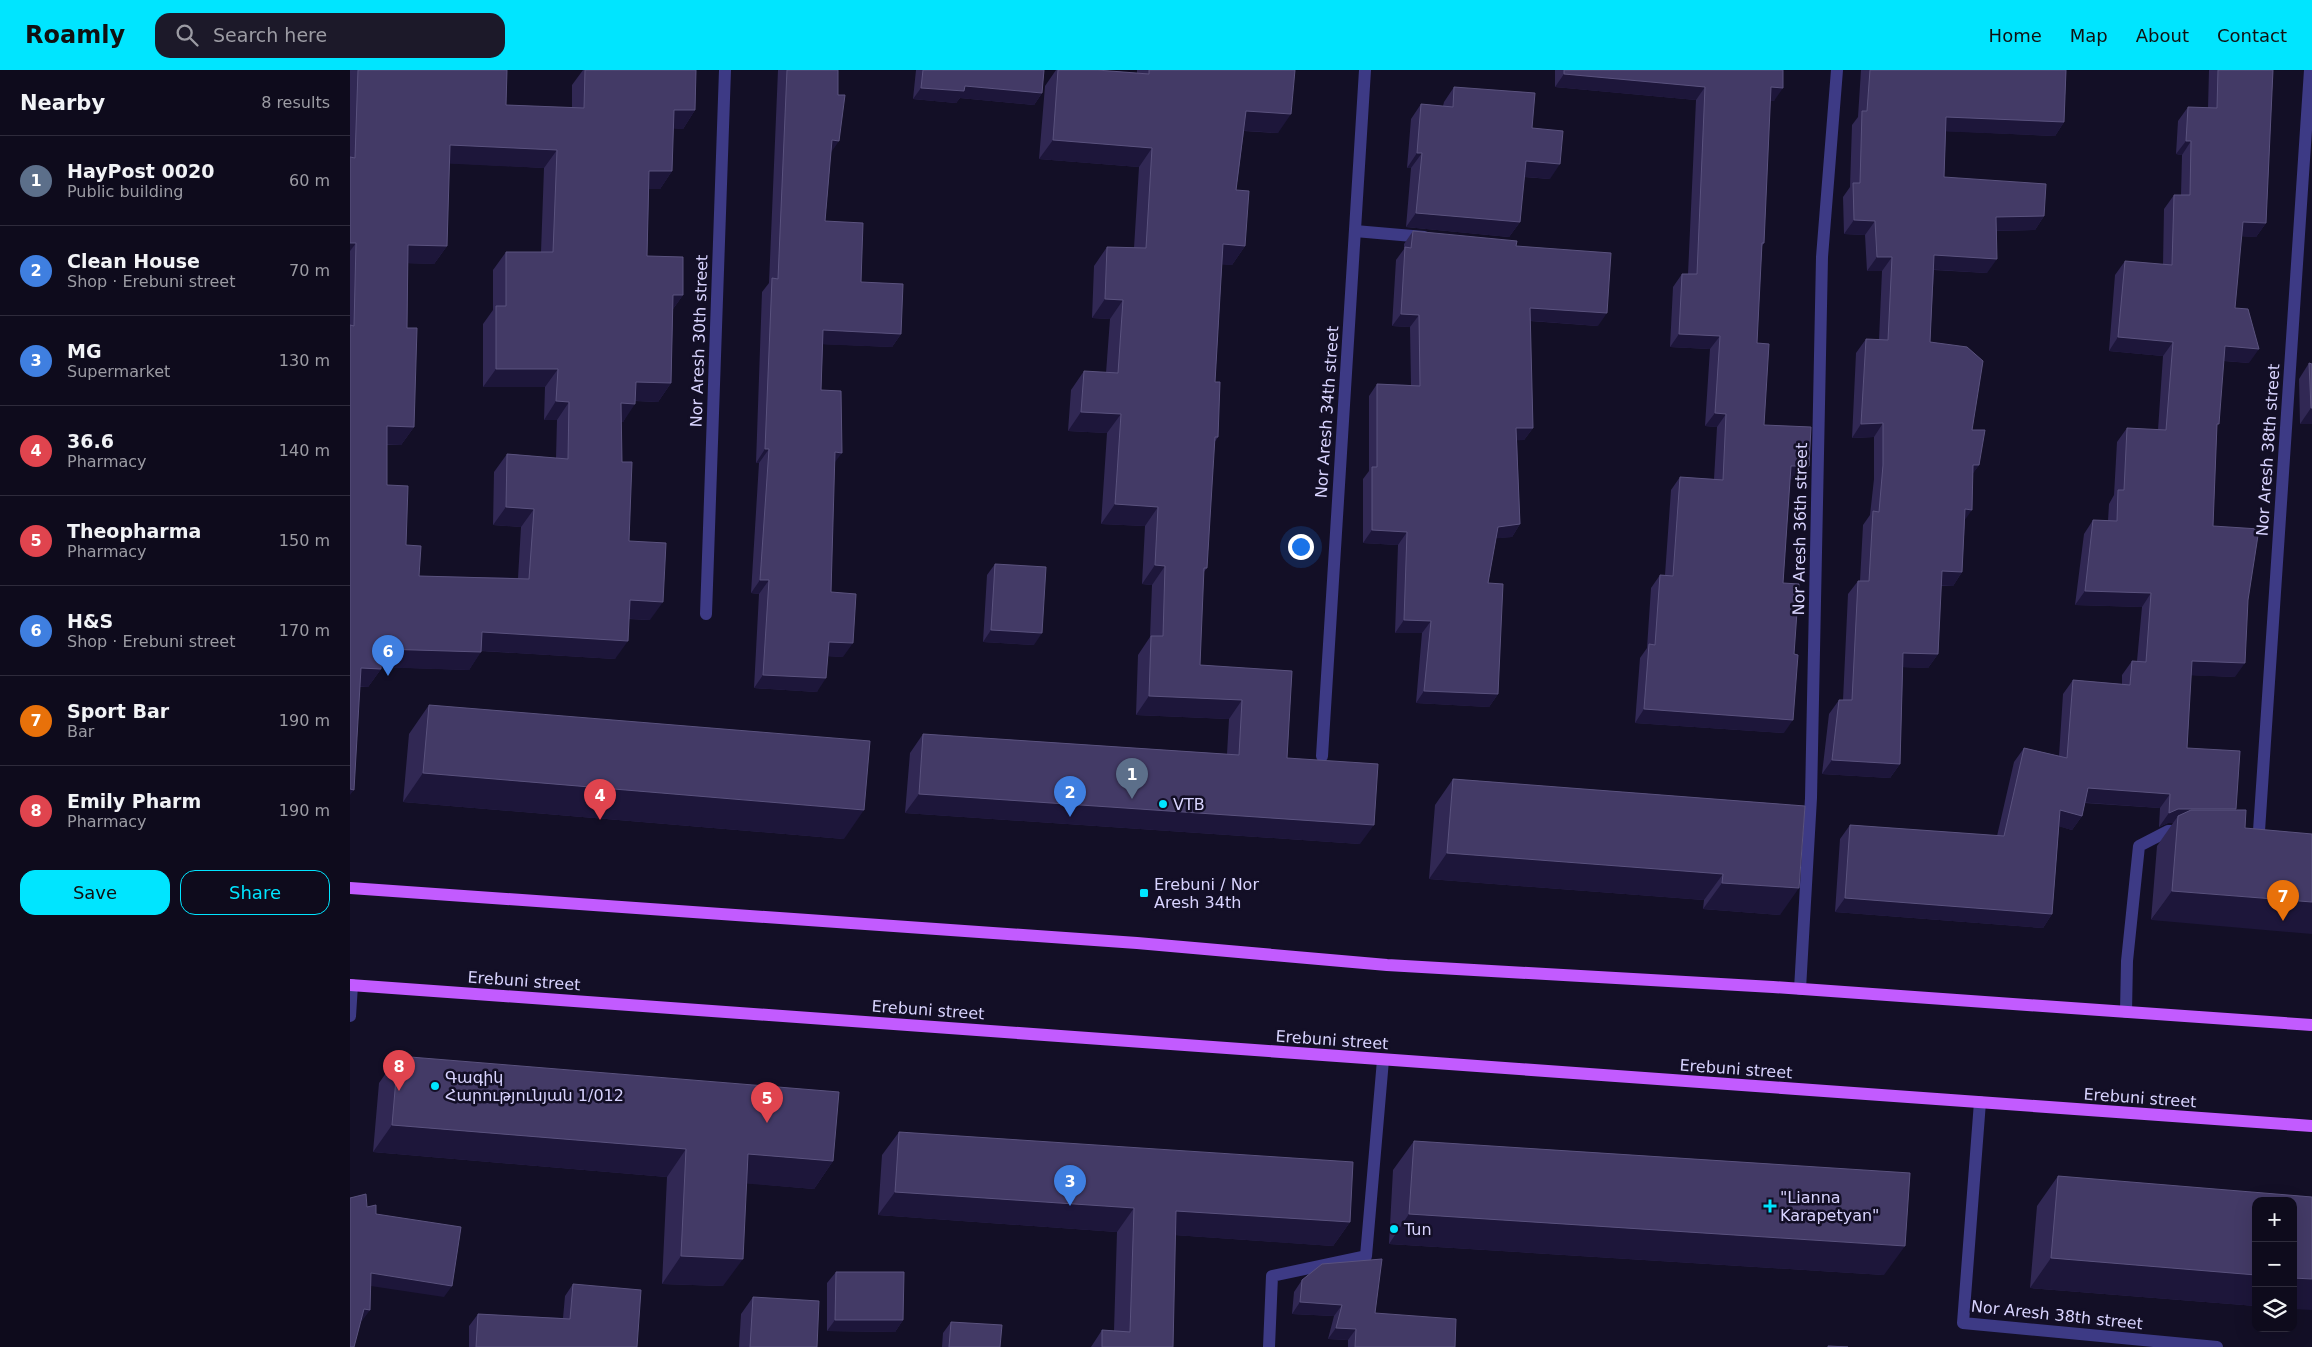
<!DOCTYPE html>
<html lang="en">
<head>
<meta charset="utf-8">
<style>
	body { margin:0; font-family:"DejaVu Sans","Noto Sans Armenian",sans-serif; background:#1c1929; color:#f1f3f6 }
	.controls { position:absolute; right:15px; bottom:15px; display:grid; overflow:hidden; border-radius:10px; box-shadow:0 5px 20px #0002 }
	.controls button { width:45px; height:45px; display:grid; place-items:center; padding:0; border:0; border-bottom:1px solid #2e2b3b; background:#0e0b1c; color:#f1f3f6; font:25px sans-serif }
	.you { position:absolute; left:950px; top:476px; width:18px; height:18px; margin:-12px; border:4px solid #fff; border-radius:50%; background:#1a73e8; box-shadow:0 0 0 8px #1a73e833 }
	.badge { display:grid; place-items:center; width:32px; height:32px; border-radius:50%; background:#00e5ff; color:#fff; font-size:16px; font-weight:700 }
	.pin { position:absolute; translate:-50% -41px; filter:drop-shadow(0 1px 2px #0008) }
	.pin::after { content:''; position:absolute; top:26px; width:18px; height:15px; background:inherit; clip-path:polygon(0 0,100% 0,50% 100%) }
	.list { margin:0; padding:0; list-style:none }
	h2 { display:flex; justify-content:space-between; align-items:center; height:65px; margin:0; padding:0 20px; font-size:21px }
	h2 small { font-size:16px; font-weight:400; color:#9b9ba3 }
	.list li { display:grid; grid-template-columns:32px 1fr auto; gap:15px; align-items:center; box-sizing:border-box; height:90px; padding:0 20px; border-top:1px solid #2e2b3b }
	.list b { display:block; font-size:19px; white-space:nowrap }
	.list p { margin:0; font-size:16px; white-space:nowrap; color:#9b9ba3 }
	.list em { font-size:16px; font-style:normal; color:#9b9ba3 }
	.actions { display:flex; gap:10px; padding:15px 20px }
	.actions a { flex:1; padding:11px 0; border:1px solid #00e5ff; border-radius:15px; text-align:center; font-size:18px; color:#00e5ff }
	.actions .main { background:#00e5ff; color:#111 }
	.icon { flex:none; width:28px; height:28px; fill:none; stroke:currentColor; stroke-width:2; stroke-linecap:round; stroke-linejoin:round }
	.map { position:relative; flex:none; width:1962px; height:1277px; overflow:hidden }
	header { display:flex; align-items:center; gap:30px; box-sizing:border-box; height:70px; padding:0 25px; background:#00e5ff; color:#111 }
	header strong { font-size:24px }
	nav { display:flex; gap:28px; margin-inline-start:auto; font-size:18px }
	.search { width:350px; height:45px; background:#1c1929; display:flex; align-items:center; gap:12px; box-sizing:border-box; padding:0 18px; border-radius:15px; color:#9b9ba3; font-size:19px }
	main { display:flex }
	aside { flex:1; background:#0e0b1c }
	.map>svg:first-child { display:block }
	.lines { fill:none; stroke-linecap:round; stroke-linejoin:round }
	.service { stroke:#3d3a85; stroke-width:12 }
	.minor { stroke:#3d3a85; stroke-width:12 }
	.primary { stroke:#c25bff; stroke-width:12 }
	.wall { fill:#312854; fill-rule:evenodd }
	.shaded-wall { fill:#1d163a }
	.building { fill:#433a66; stroke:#5a527e; fill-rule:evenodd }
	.poi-dot { fill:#00e5ff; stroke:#130f26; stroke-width:2 }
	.labels { text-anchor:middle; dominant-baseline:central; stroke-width:5; stroke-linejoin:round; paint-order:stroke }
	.street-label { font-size:16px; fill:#d9d4ff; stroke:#130f26 }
	.poi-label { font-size:16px; fill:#d9d4ff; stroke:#130f26; text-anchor:start }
</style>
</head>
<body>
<header>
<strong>Roamly</strong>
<div class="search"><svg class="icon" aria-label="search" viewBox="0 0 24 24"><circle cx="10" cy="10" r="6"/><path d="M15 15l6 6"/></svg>Search here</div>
<nav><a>Home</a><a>Map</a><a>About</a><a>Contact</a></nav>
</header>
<main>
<aside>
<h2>Nearby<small>8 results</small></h2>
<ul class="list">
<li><span class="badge" style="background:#5c6f8a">1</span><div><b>HayPost 0020</b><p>Public building</p></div><em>60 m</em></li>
<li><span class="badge" style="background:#3f7fe0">2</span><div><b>Clean House</b><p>Shop · Erebuni street</p></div><em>70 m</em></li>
<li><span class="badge" style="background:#3f7fe0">3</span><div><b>MG</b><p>Supermarket</p></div><em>130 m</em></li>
<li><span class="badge" style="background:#e0444e">4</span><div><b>36.6</b><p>Pharmacy</p></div><em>140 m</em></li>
<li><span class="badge" style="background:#e0444e">5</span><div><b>Theopharma</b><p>Pharmacy</p></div><em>150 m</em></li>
<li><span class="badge" style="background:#3f7fe0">6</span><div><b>H&amp;S</b><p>Shop · Erebuni street</p></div><em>170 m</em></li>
<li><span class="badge" style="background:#e8710a">7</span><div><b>Sport Bar</b><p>Bar</p></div><em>190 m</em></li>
<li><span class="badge" style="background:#e0444e">8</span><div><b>Emily Pharm</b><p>Pharmacy</p></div><em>190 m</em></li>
</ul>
<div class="actions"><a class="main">Save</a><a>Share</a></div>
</aside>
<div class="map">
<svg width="1962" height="1277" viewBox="0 0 1962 1277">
	<rect width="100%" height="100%" fill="#130f26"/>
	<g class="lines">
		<path class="service" d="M1005,161L1074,167
			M1776,942L1777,891L1789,776L1818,761H1834"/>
		<path class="minor" d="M356,544L375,0
			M972,686L1015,0
			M1909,761L1960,0
			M1450,919L1461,728L1472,187L1487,0
			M0,946L2,915
			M1630,1032L1613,1253L1867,1277
			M919,1277L922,1206L1016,1186L1033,990"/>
		<path class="primary" d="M0,818L787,873L1037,895L1423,917L1962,955
			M0,915L1962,1056"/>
	</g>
	<path class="wall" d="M0,0H157L156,35L222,38V15L233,0H346L345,40L333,59L323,58L322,101L310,119H299L297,186L333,225L323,239L321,313L308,332L285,331L273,352H271L272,392L279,471L300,550L279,549L265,589L131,581L119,600L31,597V599L18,617H10L0,725ZM99,93L194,98L191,182H156L143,200V240L133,254V317H195L194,350H207L206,388L157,384L144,402L143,455L171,457L168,508L69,506L56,475L37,415V375H51L64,357L57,258L58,193L84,194L97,176Z
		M428,0H488L475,151L511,212L551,264L542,277L473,274L471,320L484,393L481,522L493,587L478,586L467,622L404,618L409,524L401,523L409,393H406L412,222L419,213Z
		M566,0H694L692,23L684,35L610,28L606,33L563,29Z
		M706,0H747L787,3V0H945L928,63L894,61L886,120L895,176L882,195L872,194L865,312L868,367L864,373L857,498L853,503L850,595L942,601L937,688L1010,774L555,743L560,683L573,664L877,684L879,649L786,645L788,585L800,567L802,515L792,514L795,456L751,454L757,363L718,361L721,320L734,301L756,303L760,249L742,248L744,196L757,177L784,178L789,97L689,89L695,16Z
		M1205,0H1433L1424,31H1420L1414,173L1412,176L1407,273L1414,355L1459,396L1450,410L1440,409L1433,513L1434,663L1285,653L1290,588L1297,578L1301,518L1310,505H1315L1321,420L1330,407L1364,409L1367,357L1355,356L1360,279L1320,277L1323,217L1332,204H1338L1346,30L1205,17Z
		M1511,0H1716L1714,52L1705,66L1596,61L1594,107L1694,146L1685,160L1647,161L1637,203L1584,200L1580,272L1622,360L1629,395L1623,403L1615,449L1612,502L1603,516H1591L1588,584L1578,598L1553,597L1550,694L1540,708L1472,704L1479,644L1489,630H1493L1498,524L1508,511H1510L1513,455L1520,445L1524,409V367L1502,368L1506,283L1516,269L1529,270L1532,201H1517L1515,165L1494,164L1493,127L1500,117L1502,55L1508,47Z
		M1859,0H1923L1916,153L1906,167L1891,166L1885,238L1899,293L1874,291L1867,357L1863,456L1885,607L1841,605L1837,678L1886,739L1801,850L1807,776L1823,753H1818L1809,757L1810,738L1735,733L1732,746L1722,760L1709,756L1702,844L1693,858L1485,842L1490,769L1500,755L1647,766L1664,692L1674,678L1709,686L1713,624L1723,610L1772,614V605L1782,591H1787L1792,537L1725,535L1734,464L1743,450L1758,451L1759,434L1764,425L1767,372L1777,358L1808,360L1813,286L1759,281L1765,205L1775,191L1813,195L1814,139L1824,125H1831L1832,85L1826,84L1828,51L1838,37L1858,38Z
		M1104,17L1182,58L1200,109L1174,107L1170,152L1159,167L1056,157L1061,98H1057L1061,49L1071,34L1093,36L1094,32Z
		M1063,161L1166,176L1248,256L1180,251L1183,358L1174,370H1167L1170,454L1162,467L1146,468L1138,513L1148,624L1139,637L1066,633L1072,563H1045L1048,475L1013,473V409L1019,401V326L1027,314L1061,315L1060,257L1042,256L1046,190L1054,179V174Z
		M1959,293L1962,354H1950L1949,309Z
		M645,494L684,575L633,572L637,505Z
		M79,635L494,769L53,732L59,664Z
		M1103,709L1455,736L1430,845L1353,839L1354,830L1079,809L1085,735Z
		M48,986L483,1091L464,1119L396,1113L373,1216L312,1214L317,1107L23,1082L29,1013Z
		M549,1062L1000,1152L983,1176L825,1165L823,1277H741L752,1260L764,1261L767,1162L528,1145L532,1085Z
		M1064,1071L1534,1205L1039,1174L1043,1100Z
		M1708,1106L1906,1131V1236L1680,1218L1687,1136Z
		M486,1202L553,1250L545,1262L477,1261V1213Z
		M952,1210L1025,1243L1105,1277H998V1270L978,1269L984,1246L942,1244L944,1222Z
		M223,1214L287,1277H119V1256L128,1244L213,1248L215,1226Z
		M403,1227L467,1277H389L391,1244Z
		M601,1252L650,1277H592L593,1263Z"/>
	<path class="shaded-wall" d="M1214,4L1355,17L1346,30L1205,17Z
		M615,16L692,23L684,35L610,28L606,33L563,29L571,18Z
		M1421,17L1433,18L1424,31H1411Z
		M324,40H345L333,59L311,58Z
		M896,41L941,44L928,63L883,60Z
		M1596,47L1714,52L1705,66L1586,61Z
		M482,70L489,71L480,84Z
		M703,70L802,78L789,97L689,89Z
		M1836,71H1841L1832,85L1826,84Z
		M100,75L207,80L194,98L87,93Z
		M1067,83H1072L1061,98H1057Z
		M1176,91L1210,94L1200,109L1165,106Z
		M299,101H322L310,119H287Z
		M1066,143L1170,152L1159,167L1056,157Z
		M1694,146L1685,160L1637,161L1646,147Z
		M1504,150L1525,151L1515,165L1494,164Z
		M1893,152L1916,153L1906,167L1883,166Z
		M0,173H6L0,181Z
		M873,174L895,176L882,195L859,194Z
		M58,175L97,176L84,194L46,193Z
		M1584,185L1647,189L1637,203L1575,199Z
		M1527,187H1542L1532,201H1517Z
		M323,225H333L320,243Z
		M755,229L773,230L760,249L742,248Z
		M1180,238L1257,243L1248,256L1171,250Z
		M1051,244L1069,245L1060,257L1042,256Z
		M473,260L551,264L542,277L464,274Z
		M1329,264L1370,266L1360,279L1320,277Z
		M1768,267L1823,272L1813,286L1759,281Z
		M1875,276L1909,279L1899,293L1865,290Z
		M146,299H208L195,317H133Z
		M286,312L321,313L308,332L273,330Z
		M206,331L219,332L207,350H194Z
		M271,333L285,334L273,352L258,351Z
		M1961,338H1962V354H1950Z
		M731,342L771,344L757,363L718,361Z
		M1365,343L1376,344L1367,357L1355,356Z
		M1533,353L1524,367L1502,368L1511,354Z
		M37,356L64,357L51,375L24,374Z
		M1166,358H1183L1174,370L1158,371Z
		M415,379H419L409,393H406Z
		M485,382L492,383L482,396Z
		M1623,395H1629L1619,409Z
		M1441,396H1459L1450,410L1431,409Z
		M765,434L808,437L795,456L751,454Z
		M156,437L184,439L171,457L143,455Z
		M1615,439L1622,440L1612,454Z
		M1170,454L1162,467L1139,469L1148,457Z
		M1022,460L1057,462L1048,475L1013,473Z
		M805,495L815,496L802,515L792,514Z
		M1592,501L1612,502L1603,516L1582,515Z
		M410,510H419L409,524L401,523Z
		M1735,521L1801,523L1792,537L1725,535Z
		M280,530L313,532L300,550L268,548Z
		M1054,550L1081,551L1072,563H1045Z
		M641,560L692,563L684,575L633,572Z
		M132,562L278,571L265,589L119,580Z
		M479,572L503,573L493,587L469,586Z
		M32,579L131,582L119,600L20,597Z
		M1553,583L1588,584L1578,598L1543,597Z
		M1842,591L1895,593L1885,607L1833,605Z
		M11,598L31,599L18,617L0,616Z
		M413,605L476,608L467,622L404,618Z
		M1074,621L1148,624L1139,637L1066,633Z
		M799,626L892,630L879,649L786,645Z
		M1294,639L1443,650L1434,663L1285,653Z
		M1482,690L1550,694L1540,708L1472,704Z
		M73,703L514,740L494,769L53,732Z
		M1738,718L1820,724L1810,738L1728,732Z
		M0,719L4,720L0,725Z
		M569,724L1024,755L1010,774L555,743Z
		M1828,739H1886L1876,753L1828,746L1823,753H1818L1809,757L1819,743Z
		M1710,740L1732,746L1722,760L1700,754Z
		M1097,783L1373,804L1354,830L1079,809Z
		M1372,813L1449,818L1430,845L1353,839Z
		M1822,821L1962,832V864L1801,850Z
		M1495,828L1702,844L1693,858L1485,842Z
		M42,1055L336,1079L317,1107L23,1082Z
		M398,1084L483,1091L464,1119L379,1112Z
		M545,1122L784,1138L767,1162L528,1145Z
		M826,1141L1000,1152L983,1176L809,1164Z
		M1059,1144L1555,1176L1534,1205L1039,1174Z
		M331,1186L393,1189L373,1216L312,1214Z
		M1701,1188L1906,1205V1236L1680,1218Z
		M21,1203L102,1216L94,1227L14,1215Z
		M1943,1208L1962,1209V1240L1943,1239Z
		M950,1232L992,1235L984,1246L942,1244Z
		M14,1239L20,1240L12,1251L6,1250Z
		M485,1250H553L545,1262L477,1261Z
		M986,1258L1006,1259L998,1270L978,1269Z"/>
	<path class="building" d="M8,0H157L156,35L234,38L235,0H346L345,40H324L322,101H299L297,186L333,187V225H323L321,313L286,312L285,334L271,333L272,392H282L279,471L316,473L313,532L280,530L278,571L132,562L131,582L32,579L31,599L11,598L4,720L0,719V255L4,256L6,173H0V87L5,88ZM100,75L207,80L203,182H156V236H146V299H208L206,331L219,332L218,389L157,384L156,437L184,439L179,509L69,506L71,476L56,475L58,416L37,415V356L64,357L67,258H57L58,175L97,176Z
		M437,0H488V25H495L489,71L482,70L475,151L513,153L511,212L553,214L551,264L473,260L471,320L491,321L492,383L485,382L481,522L506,524L503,573L479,572L476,608L413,605L419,510H410L419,379H415L422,208L428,209Z
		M573,0H694L692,23L615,16L614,21L571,18Z
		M708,0H747L799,4V0H945L941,44L896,41L886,120L899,121L895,176L873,174L865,312H870L868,367H865L857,498H854L850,595L942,601L937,688L1028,694L1024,755L569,724L573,664L889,685L892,630L799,626L801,566H813L815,496L805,495L808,437L765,434L771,344L731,342L734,301L768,303L773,230L755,229L757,177L796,178L802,78L703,70Z
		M1214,0H1433V18L1421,17L1414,173H1412L1407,273L1419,274L1414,355L1461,357L1459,396H1441L1433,513L1449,514L1444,584L1448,585L1443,650L1294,639L1299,574L1305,575L1310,505L1323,506L1330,407L1373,410L1376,344L1365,343L1370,266L1329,264L1332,204H1347L1355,17L1214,4Z
		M1520,0H1716L1714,52L1596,47L1594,107L1696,114L1694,146L1646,147L1647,189L1584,185L1580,272L1617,277L1633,291L1622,360H1635L1629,395H1623L1622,440L1615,439L1612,502L1592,501L1588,584L1553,583L1550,694L1482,690L1489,630H1502L1508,511H1519L1523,441L1529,442L1533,395V353L1511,354L1516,269L1538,270L1542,187H1527L1525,151L1504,150L1503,113H1510L1512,41H1517Z
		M1868,0H1923L1916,153L1893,152L1885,238L1898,239L1909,279L1875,276L1869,354H1867L1863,456L1909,459L1898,530L1895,593L1842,591L1837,678L1890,681L1886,739H1828L1819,743L1820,724L1738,718L1732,746L1710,740L1702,844L1495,828L1500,755L1654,766L1674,678L1717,688L1723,610L1780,615L1782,591L1796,592L1801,523L1735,521L1743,450L1767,451L1768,420H1774L1777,358L1816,360L1823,272L1768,267L1775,191L1822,195L1824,125H1840L1841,71H1836L1838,37L1867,38Z
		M1104,17L1185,23L1182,58L1213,61L1210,94L1176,91L1170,152L1066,143L1072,83H1067L1071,34L1103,37Z
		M1063,161L1167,171L1166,176L1261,183L1257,243L1180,238L1183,358H1166L1170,454L1148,457L1138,513L1153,514L1148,624L1074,621L1081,551L1054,550L1057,462L1022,460V397H1027V314L1070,316L1069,245L1051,244L1055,177L1061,178Z
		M1959,293L1962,294V338H1961Z
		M645,494L696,497L692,563L641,560Z
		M79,635L520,671L514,740L73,703Z
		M1103,709L1455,736L1449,818L1372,813L1373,804L1097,783Z
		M1841,740H1896L1895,758L1962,764V832L1822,821L1828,746Z
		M48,986L489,1022L483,1091L398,1084L393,1189L331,1186L336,1079L42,1055Z
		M549,1062L1003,1092L1000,1152L826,1141L823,1277H752V1260L780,1262L784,1138L545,1122Z
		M1064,1071L1560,1103L1555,1176L1059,1144Z
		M1708,1106L1962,1127V1209L1943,1208V1131H1906V1205L1701,1188Z
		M16,1124L17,1137L26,1135V1144L111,1157L102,1216L21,1203L20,1240L14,1239L4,1277H0V1128Z
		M1032,1189L1025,1243L1106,1249L1105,1277H1005L1006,1259L986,1258L992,1235L950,1232L952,1210L972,1194Z
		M486,1202H554L553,1250H485Z
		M223,1214L291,1220L287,1277H126L128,1244L220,1249Z
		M403,1227L469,1231L467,1277H400Z
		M601,1252L652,1255L650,1277H599Z
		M1478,1276L1498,1277H1478Z"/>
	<g class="poi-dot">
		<circle cx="813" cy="734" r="5"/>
		<rect x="789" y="818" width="10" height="10" rx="2.5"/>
		<circle cx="85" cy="1016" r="5"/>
		<path d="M1417.5 1128.5h5v5h5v5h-5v5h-5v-5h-5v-5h5z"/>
		<circle cx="1044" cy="1159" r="5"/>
	</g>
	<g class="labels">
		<g class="street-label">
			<text transform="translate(349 271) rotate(-88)">Nor Aresh 30th street</text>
			<text transform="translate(977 342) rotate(-86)">Nor Aresh 34th street</text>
			<text transform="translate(1918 380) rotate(-86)">Nor Aresh 38th street</text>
			<text transform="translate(1450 459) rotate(-89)">Nor Aresh 36th street</text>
			<text transform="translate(174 911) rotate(4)">Erebuni street</text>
			<text transform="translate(578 940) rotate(4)">Erebuni street</text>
			<text transform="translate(982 970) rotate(4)">Erebuni street</text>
			<text transform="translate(1386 999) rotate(4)">Erebuni street</text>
			<text transform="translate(1790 1028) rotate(4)">Erebuni street</text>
			<text transform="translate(1707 1245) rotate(6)">Nor Aresh 38th street</text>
		</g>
		<g class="poi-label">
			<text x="823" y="734">VTB</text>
			<text x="804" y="814">Erebuni / Nor<tspan x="804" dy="18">Aresh 34th</tspan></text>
			<text x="95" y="1007">Գագիկ<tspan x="95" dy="18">Հարությունյան 1/012</tspan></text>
			<text x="1430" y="1127">"Lianna<tspan x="1430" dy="18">Karapetyan"</tspan></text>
			<text x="1054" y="1159">Tun</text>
		</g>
	</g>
</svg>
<div class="controls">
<button>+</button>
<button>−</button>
<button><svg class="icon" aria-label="layers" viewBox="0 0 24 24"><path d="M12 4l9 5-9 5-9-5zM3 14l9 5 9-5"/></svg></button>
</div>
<div class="you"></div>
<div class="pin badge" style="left:782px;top:729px;background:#5c6f8a">1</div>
<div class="pin badge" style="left:720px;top:747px;background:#3f7fe0">2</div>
<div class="pin badge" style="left:720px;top:1136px;background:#3f7fe0">3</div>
<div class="pin badge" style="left:250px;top:750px;background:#e0444e">4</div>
<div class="pin badge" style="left:417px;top:1053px;background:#e0444e">5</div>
<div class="pin badge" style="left:38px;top:606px;background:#3f7fe0">6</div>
<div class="pin badge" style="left:1933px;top:851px;background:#e8710a">7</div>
<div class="pin badge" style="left:49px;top:1021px;background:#e0444e">8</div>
</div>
</main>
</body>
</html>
